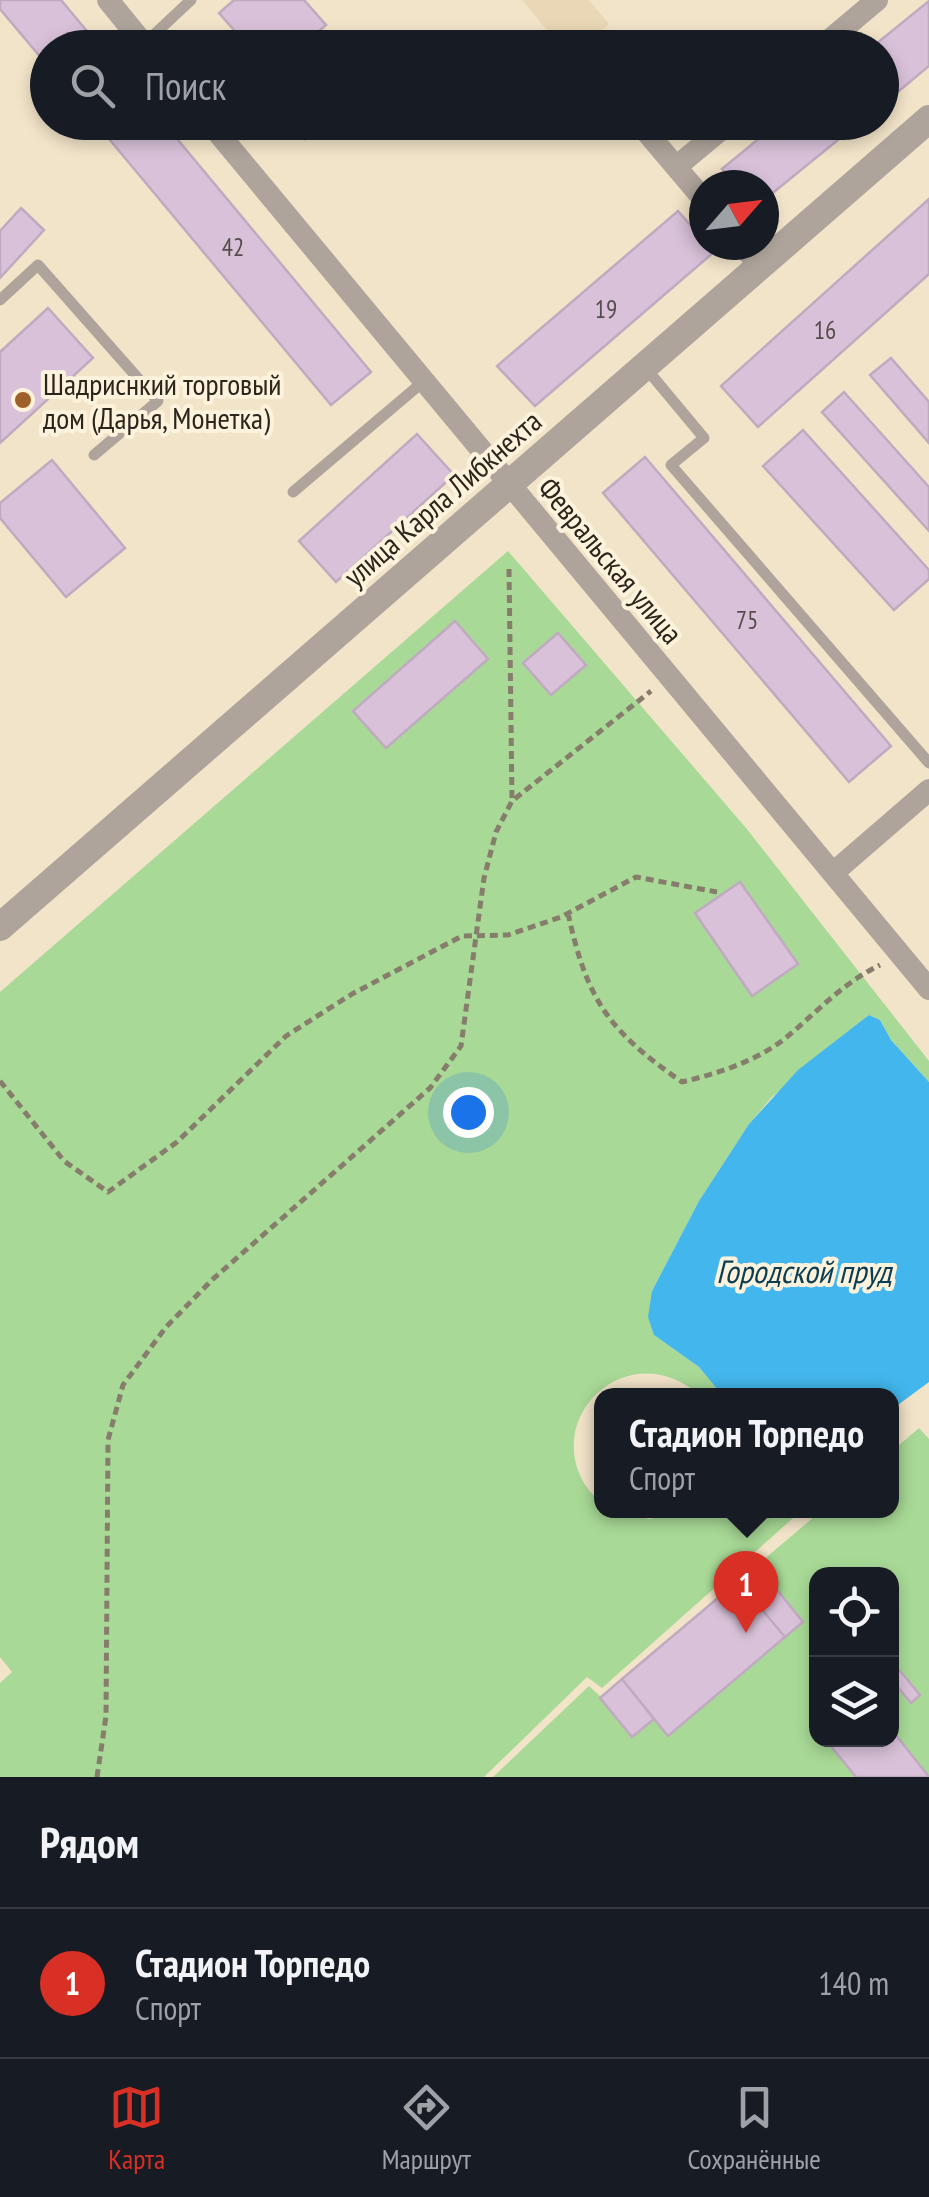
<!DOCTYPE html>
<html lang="ru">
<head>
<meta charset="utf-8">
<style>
	body { margin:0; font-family:"PT Sans Narrow",sans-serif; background:#20242c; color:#f1f3f6 }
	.controls { position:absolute; right:30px; bottom:30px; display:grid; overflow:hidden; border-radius:20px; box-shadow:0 5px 15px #0003 }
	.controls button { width:90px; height:90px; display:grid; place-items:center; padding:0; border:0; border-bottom:2px solid #363941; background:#171b24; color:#f1f3f6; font:50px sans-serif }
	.compass { position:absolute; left:689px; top:170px; width:90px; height:90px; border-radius:50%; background:#171b24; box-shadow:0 5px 15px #0003; rotate:62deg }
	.you { position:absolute; left:468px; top:1112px; width:35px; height:35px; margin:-25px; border:8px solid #fff; border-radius:50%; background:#1a73e8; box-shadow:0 0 0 15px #1a73e833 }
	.badge { display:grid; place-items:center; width:65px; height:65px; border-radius:50%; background:#d93025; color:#fff; font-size:32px; font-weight:700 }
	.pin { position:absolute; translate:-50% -82px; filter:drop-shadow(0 2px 5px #0008) }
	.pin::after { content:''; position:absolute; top:52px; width:35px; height:30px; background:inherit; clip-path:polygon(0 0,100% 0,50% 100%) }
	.popup { position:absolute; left:594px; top:1388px; width:305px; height:130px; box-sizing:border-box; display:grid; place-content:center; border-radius:20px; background:#171b24; filter:drop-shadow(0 2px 8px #0005); font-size:32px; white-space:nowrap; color:#9ea1a6 }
	.popup b { font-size:38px; color:#f1f3f6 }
	.popup::after { content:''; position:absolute; left:50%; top:100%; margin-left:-20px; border:20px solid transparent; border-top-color:#171b24 }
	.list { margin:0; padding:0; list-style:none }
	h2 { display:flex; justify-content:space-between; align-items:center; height:130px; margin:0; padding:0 40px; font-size:42px }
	h2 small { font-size:32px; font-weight:400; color:#9ea1a6 }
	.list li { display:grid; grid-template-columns:65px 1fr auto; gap:30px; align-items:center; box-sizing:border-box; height:150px; padding:0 40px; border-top:2px solid #363941 }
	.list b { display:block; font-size:38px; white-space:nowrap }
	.list p { margin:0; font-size:32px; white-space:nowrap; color:#9ea1a6 }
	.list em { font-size:32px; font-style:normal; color:#9ea1a6 }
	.icon { flex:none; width:55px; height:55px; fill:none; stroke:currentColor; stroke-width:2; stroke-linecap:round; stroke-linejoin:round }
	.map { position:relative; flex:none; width:929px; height:1777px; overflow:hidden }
	.search { position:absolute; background:#171b24; box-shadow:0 5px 15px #0003; left:30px; right:30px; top:30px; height:110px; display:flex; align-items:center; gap:25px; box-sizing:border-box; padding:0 35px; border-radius:55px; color:#9ea1a6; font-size:38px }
	.sheet { height:280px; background:#171b24 }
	nav { display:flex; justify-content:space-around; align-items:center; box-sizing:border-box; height:140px; border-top:2px solid #363941; background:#171b24; font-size:28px; color:#9ea1a6 }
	nav a { display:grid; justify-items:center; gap:5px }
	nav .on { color:#d93025 }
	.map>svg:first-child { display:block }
	.built { fill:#e9d7b5 }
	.green { fill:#a8d996; fill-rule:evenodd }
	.water { fill:#43b7ed }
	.building { fill:#d9c2d9; stroke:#c0aac0; stroke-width:2.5 }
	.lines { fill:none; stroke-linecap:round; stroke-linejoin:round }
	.path { stroke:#877d6c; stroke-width:5; stroke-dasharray:8 5; stroke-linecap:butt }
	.service { stroke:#aea49b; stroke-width:11 }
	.minor { stroke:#aea49b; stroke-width:22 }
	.tertiary { stroke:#aea49b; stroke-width:28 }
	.poi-dot { fill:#a0602a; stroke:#fdf2dc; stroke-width:4 }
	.labels { text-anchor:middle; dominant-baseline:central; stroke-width:8; stroke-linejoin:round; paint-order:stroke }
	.number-label { font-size:25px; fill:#564c4a }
	.poi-label { font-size:30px; fill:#2b251b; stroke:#fdf2dc; text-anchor:start }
	.street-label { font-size:30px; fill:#2b251b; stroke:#fdf2dc }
	.water-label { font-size:32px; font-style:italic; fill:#0b3d53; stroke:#fdf2dc }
</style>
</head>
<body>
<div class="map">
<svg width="929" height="1777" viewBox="0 0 929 1777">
	<rect width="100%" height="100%" fill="#f2e4c9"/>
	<path class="built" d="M522,0H589L609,24L583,47H561Z"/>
	<path class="green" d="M508,551L746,828L929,1061V1082L891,1040L880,1020L869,1015L771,1098L749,1124L699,1201L652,1291L654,1335L699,1367L722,1395C688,1395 693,1384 665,1376C622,1364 578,1396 574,1440C572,1464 582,1487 601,1502V1510L650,1519L679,1511H801L602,1688L587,1677L484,1777H0V1683L12,1672L0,1657V992Z
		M919,1428L929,1439V1777H493L589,1686L601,1697L821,1511L891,1510V1452ZM816,1574H892V1740H816Z"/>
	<path class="water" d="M869,1015L880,1020L891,1040L929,1082V1382L891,1410V1396L722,1395L699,1367L654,1335L648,1317L652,1291L699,1201L749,1124L798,1070Z"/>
	<path class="building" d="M0,0H61L101,48H48V66L0,9Z
		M234,0H304L326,25L300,48H250L219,13Z
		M929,1V66L882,105V48H871Z
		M95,122H163L371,372L331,405Z
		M291,122H324L305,139Z
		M779,122H860L764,200V185H736L722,169Z
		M929,199V274L758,427L721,386Z
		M21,208L44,230L0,278V231Z
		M678,211L714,252L535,406L497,366Z
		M48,308L93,358L0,443V352Z
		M891,358L929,402V443L870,375Z
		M844,392L929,487V531L822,412Z
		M803,430L929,570V579L894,610L763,466Z
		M417,434L454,475L336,582L299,541Z
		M645,457L891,746L849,782L603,493Z
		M52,460L125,548L66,597L0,518V503Z
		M455,621L488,659L386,748L353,711Z
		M558,633L586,665L551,695L523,663Z
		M740,882L798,964L752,996L695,913Z
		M757,1565L803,1622L785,1637L738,1581Z
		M738,1581L785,1637L668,1736L622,1679Z
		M892,1661L920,1695L911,1703L892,1680Z
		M622,1679L654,1719L632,1737L600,1698Z
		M892,1730L929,1777H856L826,1740H892Z"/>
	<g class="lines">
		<path class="path" d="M509,569L512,801
			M568,913C587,1001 609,1031 682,1082C719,1073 758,1061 788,1036C819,1010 843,983 880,965
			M0,1081L64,1161L108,1192L177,1142L286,1036L352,994L462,936L508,935L561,917L636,877L717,892
			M97,1777L106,1716L108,1440L123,1385L166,1327L213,1279L430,1088L461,1046L484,878L496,832L512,801L651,691"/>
		<path class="service" d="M144,44L191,0
			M0,300L38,265L158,401L94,455
			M644,366L704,438L671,465L929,763
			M293,492L424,381"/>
		<path class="minor" d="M108,0L147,48
			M820,48L877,0
			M209,122L929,989
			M638,122L704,200
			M676,167L730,122
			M742,245L760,266
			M833,873L929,790"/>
		<path class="tertiary" d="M0,927L929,119"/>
	</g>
	<circle class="poi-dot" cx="23" cy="400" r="10"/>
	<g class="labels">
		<g class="number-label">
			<text x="233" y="247">42</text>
			<text x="606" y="309">19</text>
			<text x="825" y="330">16</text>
			<text x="747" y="620">75</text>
		</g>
		<g class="poi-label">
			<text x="43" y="383">Шадриснкий торговый<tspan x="43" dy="34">дом (Дарья, Монетка)</tspan></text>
		</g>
		<g class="street-label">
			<text transform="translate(442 498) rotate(-41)">улица Карла Либкнехта</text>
			<text transform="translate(611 560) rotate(50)">Февральская улица</text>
		</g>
		<g class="water-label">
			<text x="804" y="1271">Городской пруд</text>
		</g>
	</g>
</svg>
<div class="controls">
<button><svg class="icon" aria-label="locate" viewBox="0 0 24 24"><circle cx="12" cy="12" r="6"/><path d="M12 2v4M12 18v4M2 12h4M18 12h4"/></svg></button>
<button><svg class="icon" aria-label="layers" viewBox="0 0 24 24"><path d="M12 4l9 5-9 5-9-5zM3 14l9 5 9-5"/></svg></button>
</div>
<svg class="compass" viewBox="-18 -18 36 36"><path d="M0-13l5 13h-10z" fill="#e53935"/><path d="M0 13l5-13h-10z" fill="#9ea1a6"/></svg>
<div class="you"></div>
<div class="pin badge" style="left:746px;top:1633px">1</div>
<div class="popup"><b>Стадион Торпедо</b>Спорт</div>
<div class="search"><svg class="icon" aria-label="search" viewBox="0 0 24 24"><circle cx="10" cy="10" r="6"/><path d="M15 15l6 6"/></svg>Поиск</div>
</div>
<section class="sheet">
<h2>Рядом<small></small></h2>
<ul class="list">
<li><span class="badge">1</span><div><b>Стадион Торпедо</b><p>Спорт</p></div><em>140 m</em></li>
</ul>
</section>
<nav>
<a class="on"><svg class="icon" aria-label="map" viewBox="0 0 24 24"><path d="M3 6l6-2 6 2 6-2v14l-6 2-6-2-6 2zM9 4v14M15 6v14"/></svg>Карта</a>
<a><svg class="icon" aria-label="directions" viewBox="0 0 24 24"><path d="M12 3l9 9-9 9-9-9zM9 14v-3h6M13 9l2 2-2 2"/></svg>Маршрут</a>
<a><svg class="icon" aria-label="saved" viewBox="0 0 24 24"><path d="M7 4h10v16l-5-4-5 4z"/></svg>Сохранённые</a>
</nav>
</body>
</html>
